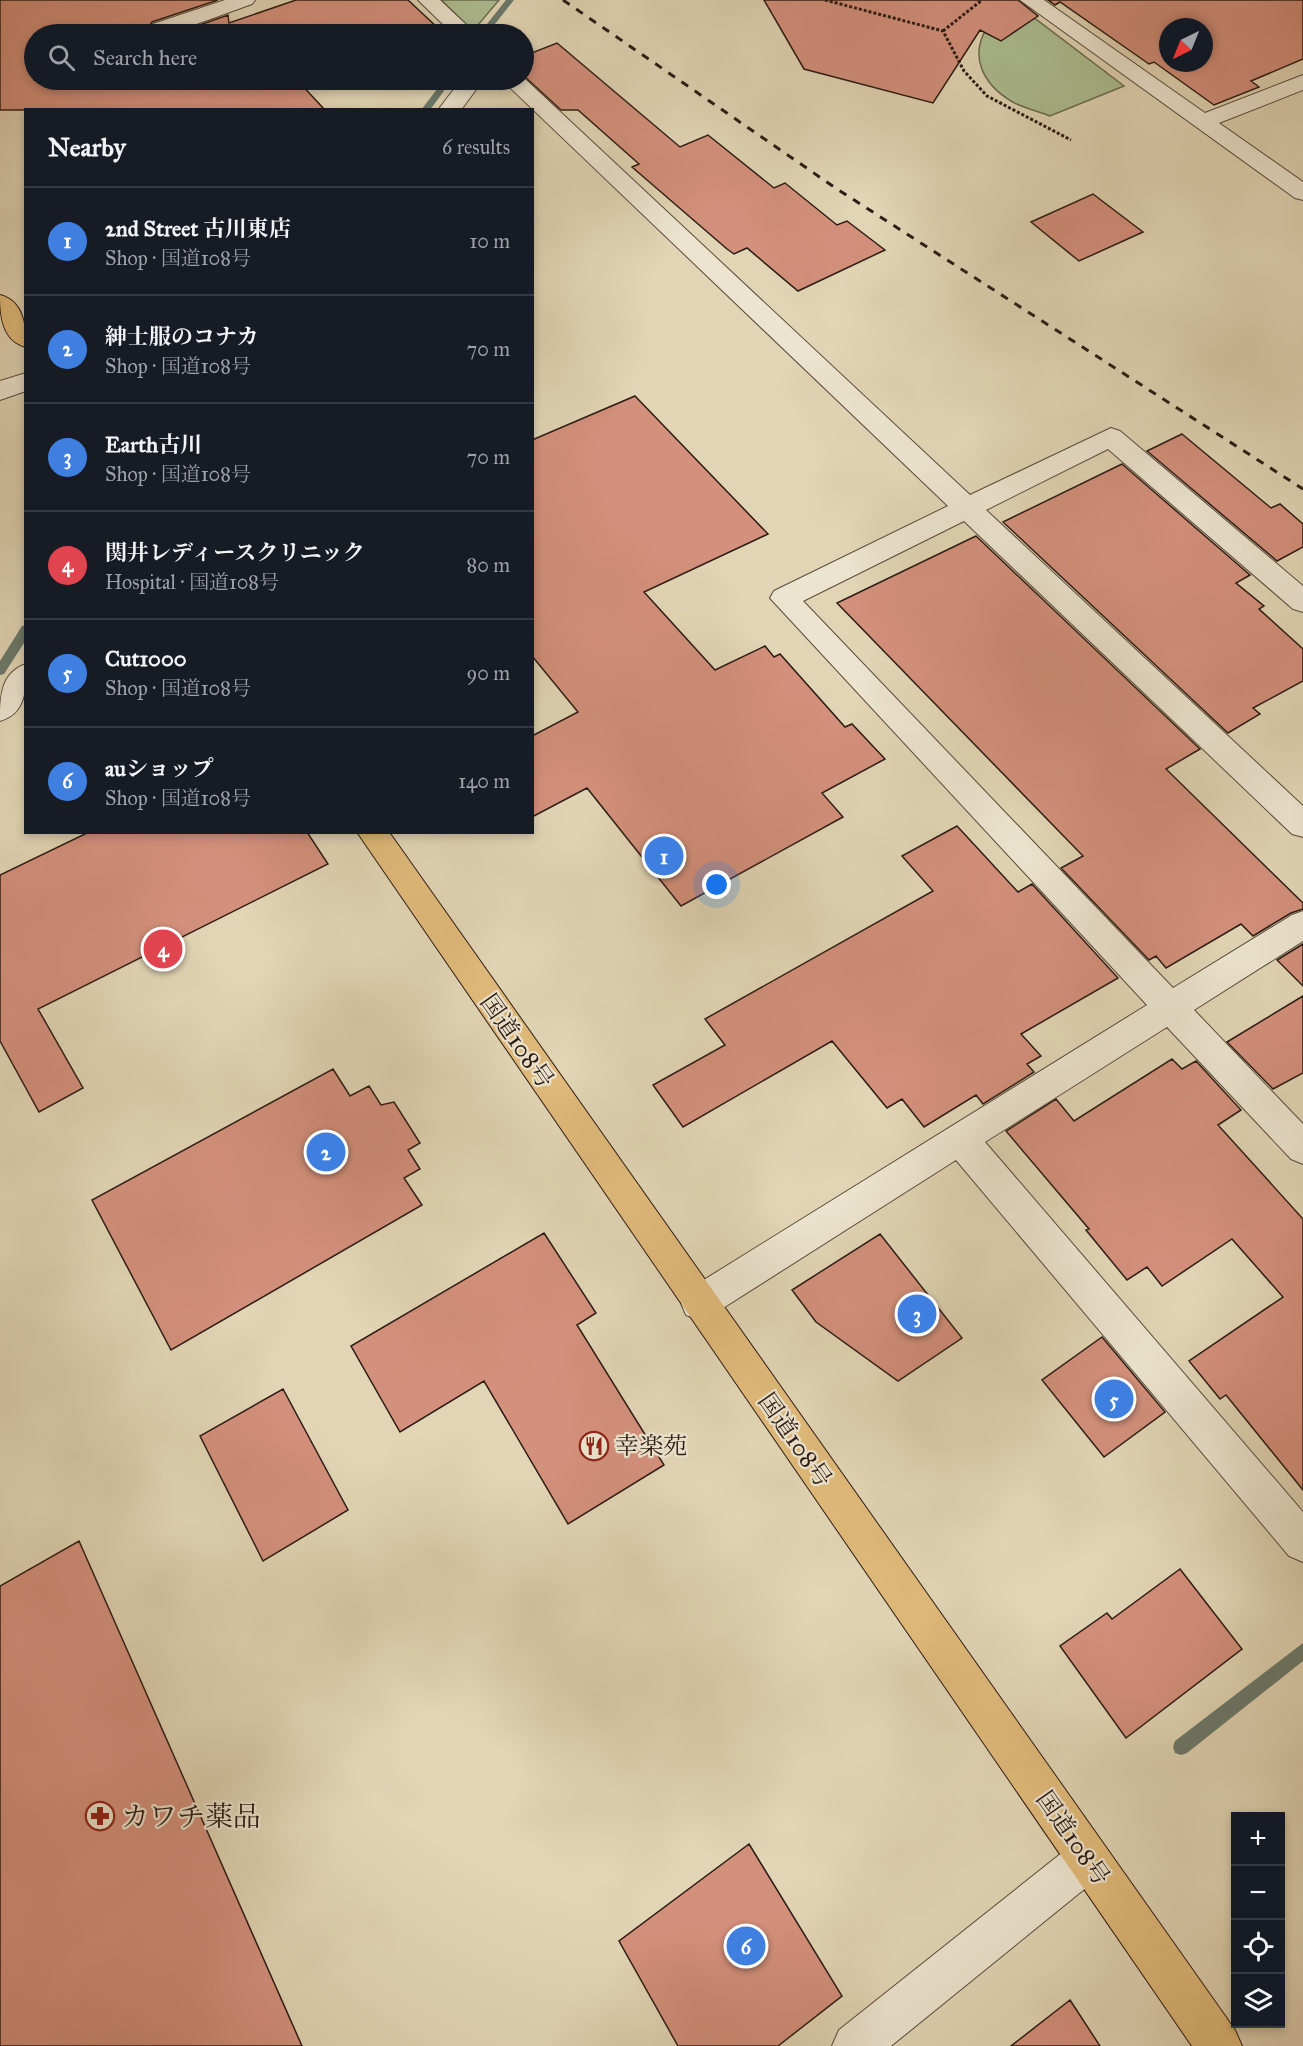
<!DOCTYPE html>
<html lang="en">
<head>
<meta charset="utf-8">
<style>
	body { margin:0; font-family:"IM FELL Great Primer","Noto Serif JP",serif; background:#242831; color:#f1f3f6 }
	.controls { position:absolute; right:18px; bottom:18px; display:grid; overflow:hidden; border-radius:0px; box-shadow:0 3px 9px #0003 }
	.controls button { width:54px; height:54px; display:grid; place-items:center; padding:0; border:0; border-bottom:2px solid #363941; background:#171b24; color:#f1f3f6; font:30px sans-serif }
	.compass { position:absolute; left:1159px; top:18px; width:54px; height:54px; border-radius:50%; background:#171b24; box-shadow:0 3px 9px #0003; rotate:223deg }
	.you { position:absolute; left:717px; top:885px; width:21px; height:21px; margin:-15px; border:4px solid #fff; border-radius:50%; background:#1a73e8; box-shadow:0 0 0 9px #1a73e833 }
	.badge { display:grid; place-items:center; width:39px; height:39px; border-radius:50%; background:#2563eb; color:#fff; font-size:20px; font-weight:700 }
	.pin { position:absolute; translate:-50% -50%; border:3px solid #fff; box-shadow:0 2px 6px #0006 }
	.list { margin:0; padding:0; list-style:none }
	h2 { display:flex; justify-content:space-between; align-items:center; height:78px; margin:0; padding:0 24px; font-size:26px }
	h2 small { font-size:20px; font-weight:400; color:#9ea1a6 }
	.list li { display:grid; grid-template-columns:39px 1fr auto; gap:18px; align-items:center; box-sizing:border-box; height:108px; padding:0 24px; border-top:2px solid #363941 }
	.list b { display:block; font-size:22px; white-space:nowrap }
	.list p { margin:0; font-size:20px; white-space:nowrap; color:#9ea1a6 }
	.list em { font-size:20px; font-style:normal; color:#9ea1a6 }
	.icon { flex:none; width:33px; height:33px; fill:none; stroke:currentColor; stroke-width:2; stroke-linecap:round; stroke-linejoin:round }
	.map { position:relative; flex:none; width:1303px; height:2046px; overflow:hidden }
	.search { position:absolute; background:#171b24; box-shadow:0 3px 9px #0003; left:24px; top:24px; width:510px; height:66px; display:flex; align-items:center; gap:15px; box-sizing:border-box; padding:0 21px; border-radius:33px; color:#9ea1a6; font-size:22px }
	.panel { position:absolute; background:#171b24; box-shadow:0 3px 9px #0003; left:24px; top:108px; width:510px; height:726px; border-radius:0px }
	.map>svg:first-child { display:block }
	.green { fill:#acbe92; stroke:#6c6c53; stroke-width:1.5 }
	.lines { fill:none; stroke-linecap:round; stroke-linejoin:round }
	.stream { fill:#6b7a6c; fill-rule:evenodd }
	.building { fill:#d3907c; stroke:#2c1b14; stroke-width:1.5; fill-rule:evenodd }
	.minor-casing { stroke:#594a3c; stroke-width:2 }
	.highway-casing { stroke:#2c1b14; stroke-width:2 }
	.path { stroke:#2c1b14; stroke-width:3; stroke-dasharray:3 2; stroke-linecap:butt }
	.minor { fill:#ece4cf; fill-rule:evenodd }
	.highway { fill:#e0ba7a; fill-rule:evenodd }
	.rail { stroke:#2c1b14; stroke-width:3; stroke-dasharray:8 8; stroke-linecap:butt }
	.labels { text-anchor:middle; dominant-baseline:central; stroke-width:4.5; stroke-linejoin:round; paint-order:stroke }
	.street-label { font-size:24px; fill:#2c1b14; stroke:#ece4cf }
	.poi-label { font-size:24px; fill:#2c1b14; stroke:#ece4cf; text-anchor:start }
	.near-poi-label { font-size:28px; fill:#2c1b14; stroke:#ece4cf; text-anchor:start }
</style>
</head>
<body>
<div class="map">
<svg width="1303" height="2046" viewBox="0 0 1303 2046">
	<rect width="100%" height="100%" fill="#e1d5b5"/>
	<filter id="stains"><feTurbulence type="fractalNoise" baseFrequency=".00333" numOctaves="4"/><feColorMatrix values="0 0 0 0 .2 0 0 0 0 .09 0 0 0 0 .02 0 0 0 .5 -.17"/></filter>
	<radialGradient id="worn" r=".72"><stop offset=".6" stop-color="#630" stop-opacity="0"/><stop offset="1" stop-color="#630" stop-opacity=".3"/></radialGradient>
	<path class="green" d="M441,0H499L473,31Z
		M1012,1L1124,86L1050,116C1038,111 1022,108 1011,101C983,84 969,56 987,28C995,16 1000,8 1012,1Z"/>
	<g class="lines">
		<path class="stream" d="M506,0H514L487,34H479Z
			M444,80H452L430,110H421Z
			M26,625V640L4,674L0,675V661L22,626Z
			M1303,1643V1661L1187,1753L1181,1755L1175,1753L1173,1747L1175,1741Z"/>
	</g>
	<path class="building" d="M0,0H218L152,22L148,28L151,34H34V80H302L298,81L325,110H0Z
		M296,0H408L440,30L428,34H174L228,15L229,23Z
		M764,0H1018L1038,16L1001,41L980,30L933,103L804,69Z
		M1048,0H1303V59L1251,81L1259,87L1214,105L1154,62L1149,64L1060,2L1055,5ZM1168,27H1204V63H1168Z
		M557,43L680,147L708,135L774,188L785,183L837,225L847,221L885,250L798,291L747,248L734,254L727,249L632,167L639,164L578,110H561L524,76V56Z
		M1093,194L1143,232L1079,261L1031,222Z
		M635,396L768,534L644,592L715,670L765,646L774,657L780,654L845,727L852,724L885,759L822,793L843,817L681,906L587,788L532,817V736L578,712L532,656V440Z
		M1182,434L1271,508L1280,504L1303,524V547L1277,561L1147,451Z
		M1122,464L1250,575L1236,583L1264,606L1259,609L1303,649V681L1253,708L1260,714L1228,733L1003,522Z
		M976,536L1200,749L1166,769L1303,903V909L1291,913L1253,936L1241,924L1166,968L1156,956L1149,960L1061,868L1083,856L837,603Z
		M957,826L1018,892L1032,884L1118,978L1021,1034L1041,1056L1027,1064L1034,1072L983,1104L976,1095L924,1127L902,1099L887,1108L832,1041L683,1127L653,1085L725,1045L705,1019L933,891L902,856Z
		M89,832H307L328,864L38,1009L83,1088L39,1112L0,1041V875Z
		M1303,944V986L1277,960Z
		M1303,996V1073L1273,1089L1227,1042Z
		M1172,1059L1182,1069L1196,1061L1241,1110L1218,1125L1303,1219V1490L1226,1395L1220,1399L1189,1361L1283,1297L1232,1239L1162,1286L1147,1267L1127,1280L1086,1230L1089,1229L1006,1131L1056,1099L1074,1121Z
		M333,1069L350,1096L369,1086L381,1105L394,1102L420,1143L408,1150L420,1169L404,1178L422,1205L171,1350L92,1200Z
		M544,1233L596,1313L577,1325L664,1465L568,1524L484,1381L400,1432L351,1346Z
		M880,1234L962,1338L898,1381L816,1322L792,1290Z
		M1102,1337L1165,1412L1104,1457L1042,1380Z
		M283,1389L348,1510L263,1561L200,1436Z
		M79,1541L302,2046H0V1586Z
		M1180,1569L1242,1649L1126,1738L1060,1646L1107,1613L1112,1619Z
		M749,1844L842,1996L778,2046H678L619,1941Z
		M1070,2000L1100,2046H1011Z"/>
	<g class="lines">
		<g class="minor-casing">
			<path id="minor" d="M225,0H255L252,4L169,34H153L150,29L153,24Z
				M418,0H440L476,34H453Z
				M1020,0H1044L1205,113L1303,75V90L1219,123L1303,182V200L1295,198Z
				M524,78L970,495L1111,428L1120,431L1303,586V612L1293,609L1108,449L986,510L1303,806V837L1292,834L964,521L803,601L1173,988L1292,915L1303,911V941L1194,1010L1303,1124V1164L1291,1159L1167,1027L985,1142L1303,1512V1562L1289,1556L956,1160L712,1315L699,1320L686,1315L681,1303L686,1291L1147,1005L770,598L774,591L948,506L502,80Z
				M461,80H483L461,110H438Z
				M26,373V391L0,400V381Z
				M26,664C26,688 27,713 0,721C0,698 0,673 26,664Z
				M1088,1838L1103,1844L1109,1859L1103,1874L891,2046H832L839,2030L1073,1844Z"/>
		</g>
		<g class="highway-casing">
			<path id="highway" d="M0,295C24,301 26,327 26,347C2,341 0,315 0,295Z
				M357,832H389L1235,2030L1242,2046H1192Z"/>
		</g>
		<path class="path" d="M825,0L943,31L964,71L987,96L1071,140
			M943,31L982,0"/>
		<use href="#minor" class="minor"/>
		<use href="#highway" class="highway"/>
		<path class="rail" d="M563,0L837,189L1303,489"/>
	</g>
	<defs>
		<g id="restaurant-ring" transform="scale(1.5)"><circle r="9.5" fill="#ece4cf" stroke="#8f2418" stroke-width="1.5"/><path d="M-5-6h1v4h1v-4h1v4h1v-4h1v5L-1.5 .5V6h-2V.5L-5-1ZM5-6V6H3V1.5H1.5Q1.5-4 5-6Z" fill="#8f2418"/></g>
		<g id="pharmacy-ring" transform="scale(1.5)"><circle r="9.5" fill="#ece4cf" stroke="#8f2418" stroke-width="1.5"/><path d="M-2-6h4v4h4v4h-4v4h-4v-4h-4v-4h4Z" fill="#8f2418"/></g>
	</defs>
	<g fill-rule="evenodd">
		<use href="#restaurant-ring" x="594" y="1446"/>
		<use href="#pharmacy-ring" x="100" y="1816"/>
	</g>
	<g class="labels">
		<g class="street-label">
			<text transform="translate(517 1041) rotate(55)">国道108号</text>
			<text transform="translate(795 1440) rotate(55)">国道108号</text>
			<text transform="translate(1073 1838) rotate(55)">国道108号</text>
		</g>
		<g class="poi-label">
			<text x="615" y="1446">幸楽苑</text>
		</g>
		<g class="near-poi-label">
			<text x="121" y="1816">カワチ薬品</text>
		</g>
	</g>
	<rect width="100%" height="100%" filter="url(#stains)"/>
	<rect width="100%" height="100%" fill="url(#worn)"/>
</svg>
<div class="controls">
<button>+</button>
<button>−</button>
<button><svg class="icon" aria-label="locate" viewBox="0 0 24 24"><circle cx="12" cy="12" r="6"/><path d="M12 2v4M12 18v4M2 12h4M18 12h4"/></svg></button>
<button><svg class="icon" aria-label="layers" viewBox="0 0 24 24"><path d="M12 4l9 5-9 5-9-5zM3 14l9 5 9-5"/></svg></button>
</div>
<svg class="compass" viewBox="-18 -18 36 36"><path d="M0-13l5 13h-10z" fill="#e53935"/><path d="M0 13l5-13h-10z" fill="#9ea1a6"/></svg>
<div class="you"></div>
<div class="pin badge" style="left:664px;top:856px;background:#3f7fe0">1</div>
<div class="pin badge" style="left:326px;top:1152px;background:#3f7fe0">2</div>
<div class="pin badge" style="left:917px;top:1314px;background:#3f7fe0">3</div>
<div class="pin badge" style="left:163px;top:949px;background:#e0444e">4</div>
<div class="pin badge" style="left:1114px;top:1399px;background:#3f7fe0">5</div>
<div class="pin badge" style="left:746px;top:1946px;background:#3f7fe0">6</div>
<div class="search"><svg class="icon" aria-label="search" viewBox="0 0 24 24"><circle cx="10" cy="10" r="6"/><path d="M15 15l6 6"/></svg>Search here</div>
<section class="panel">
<h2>Nearby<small>6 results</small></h2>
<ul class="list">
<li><span class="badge" style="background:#3f7fe0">1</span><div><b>2nd Street 古川東店</b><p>Shop · 国道108号</p></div><em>10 m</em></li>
<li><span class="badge" style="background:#3f7fe0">2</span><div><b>紳士服のコナカ</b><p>Shop · 国道108号</p></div><em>70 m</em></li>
<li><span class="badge" style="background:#3f7fe0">3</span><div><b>Earth古川</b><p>Shop · 国道108号</p></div><em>70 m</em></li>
<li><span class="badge" style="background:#e0444e">4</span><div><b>関井レディースクリニック</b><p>Hospital · 国道108号</p></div><em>80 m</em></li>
<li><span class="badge" style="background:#3f7fe0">5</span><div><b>Cut1000</b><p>Shop · 国道108号</p></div><em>90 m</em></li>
<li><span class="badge" style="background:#3f7fe0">6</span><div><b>auショップ</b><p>Shop · 国道108号</p></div><em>140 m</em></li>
</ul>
</section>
</div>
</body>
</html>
